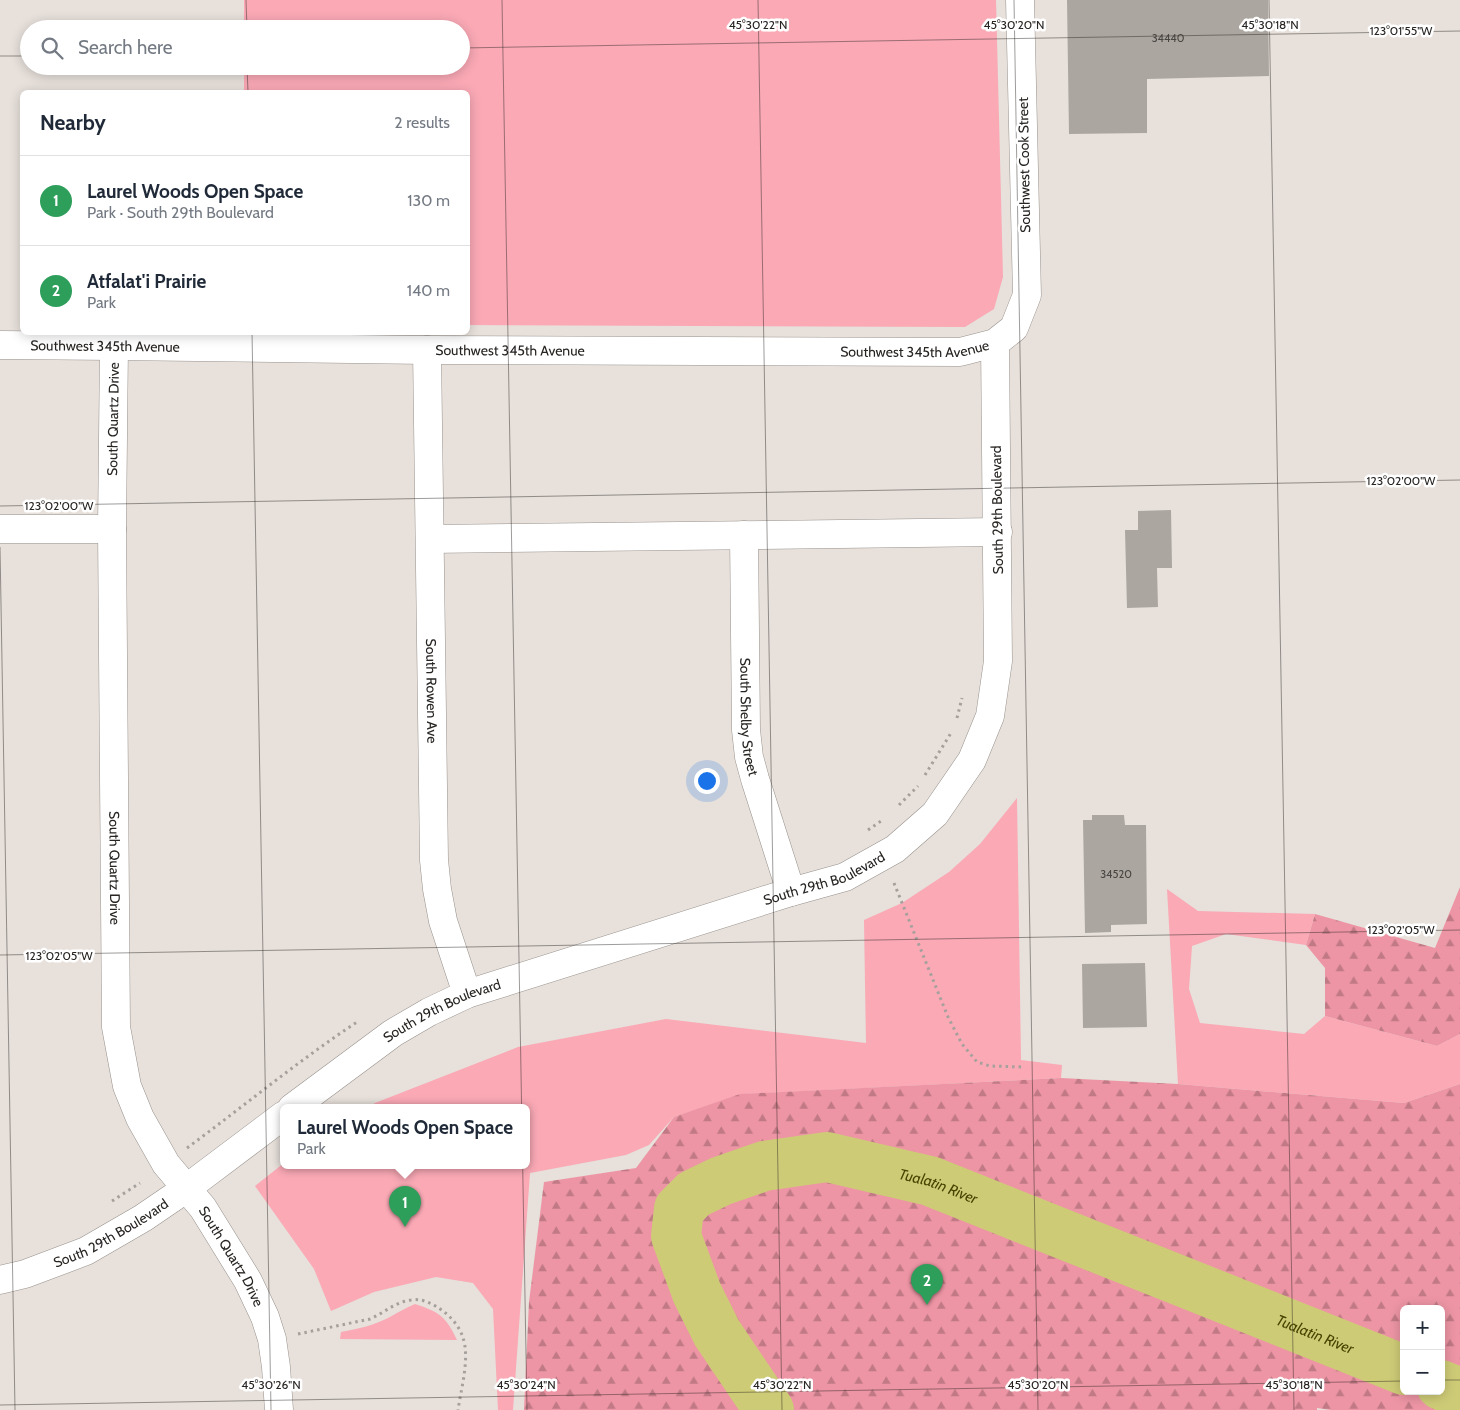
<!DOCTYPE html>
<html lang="en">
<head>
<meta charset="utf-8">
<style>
	body { margin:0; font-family:Cabin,sans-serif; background:#f6f6f7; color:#1f2937 }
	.controls { position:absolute; right:15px; bottom:15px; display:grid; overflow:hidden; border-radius:8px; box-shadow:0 2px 12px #0003 }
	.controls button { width:45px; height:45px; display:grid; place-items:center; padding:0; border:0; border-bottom:1px solid #e0e1e3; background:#fff; color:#1f2937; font:25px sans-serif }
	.you { position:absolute; left:706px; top:780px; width:18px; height:18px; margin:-12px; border:4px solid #fff; border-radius:50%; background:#1a73e8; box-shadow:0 0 0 8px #1a73e833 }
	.badge { display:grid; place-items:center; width:32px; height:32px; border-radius:50%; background:#2b7165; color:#fff; font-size:16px; font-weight:700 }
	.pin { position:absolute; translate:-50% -41px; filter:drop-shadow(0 1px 2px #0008) }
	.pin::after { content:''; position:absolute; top:26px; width:18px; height:15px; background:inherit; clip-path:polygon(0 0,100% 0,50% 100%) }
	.popup { position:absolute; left:280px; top:1104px; width:250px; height:65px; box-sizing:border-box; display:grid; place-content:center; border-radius:8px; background:#fff; filter:drop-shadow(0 1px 4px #0005); font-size:16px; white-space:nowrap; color:#747a83 }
	.popup b { font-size:19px; color:#1f2937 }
	.popup::after { content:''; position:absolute; left:50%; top:100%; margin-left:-10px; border:10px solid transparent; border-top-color:#fff }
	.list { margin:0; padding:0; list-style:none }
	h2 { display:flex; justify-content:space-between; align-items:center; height:65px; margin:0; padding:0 20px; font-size:21px }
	h2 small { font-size:16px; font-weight:400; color:#747a83 }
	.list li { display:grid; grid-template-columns:32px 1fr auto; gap:15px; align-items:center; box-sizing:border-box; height:90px; padding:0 20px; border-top:1px solid #e0e1e3 }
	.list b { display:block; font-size:19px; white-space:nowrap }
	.list p { margin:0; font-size:16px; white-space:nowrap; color:#747a83 }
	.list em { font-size:16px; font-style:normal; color:#747a83 }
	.icon { flex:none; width:28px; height:28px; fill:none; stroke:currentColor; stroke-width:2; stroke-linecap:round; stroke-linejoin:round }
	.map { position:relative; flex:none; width:1460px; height:1410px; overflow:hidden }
	.search { position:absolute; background:#fff; box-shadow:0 2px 12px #0003; left:20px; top:20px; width:450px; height:55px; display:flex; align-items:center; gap:12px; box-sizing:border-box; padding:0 18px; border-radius:28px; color:#747a83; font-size:19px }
	.panel { position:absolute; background:#fff; box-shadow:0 2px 12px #0003; left:20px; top:90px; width:450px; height:245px; border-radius:8px }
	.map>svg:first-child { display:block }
	.green { fill:#faa9b5 }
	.forest { fill:url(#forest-firs); fill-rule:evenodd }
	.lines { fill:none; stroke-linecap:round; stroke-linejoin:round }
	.river { stroke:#cecb77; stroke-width:50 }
	.building { fill:#aba7a0 }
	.minor-casing { stroke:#98928d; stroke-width:29 }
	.path { stroke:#a6a09c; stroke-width:3; stroke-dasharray:2.5 4; stroke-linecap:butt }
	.minor { stroke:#fff; stroke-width:28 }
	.ticks { fill:none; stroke:#272422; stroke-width:1; stroke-opacity:0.45 }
	.labels { text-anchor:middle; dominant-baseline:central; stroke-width:5; stroke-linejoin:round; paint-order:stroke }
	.number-label { font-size:11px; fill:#484542 }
	.street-label { font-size:14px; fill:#272422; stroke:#fff }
	.water-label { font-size:15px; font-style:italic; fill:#474400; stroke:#fff }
	.ticks-label { font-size:12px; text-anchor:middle; fill:#272422; stroke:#fff; stroke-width:5; stroke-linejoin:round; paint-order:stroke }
</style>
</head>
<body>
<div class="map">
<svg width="1460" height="1410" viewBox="0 0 1460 1410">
	<defs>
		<pattern id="forest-firs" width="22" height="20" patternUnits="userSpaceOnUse" patternTransform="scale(1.25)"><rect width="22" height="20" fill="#ed95a4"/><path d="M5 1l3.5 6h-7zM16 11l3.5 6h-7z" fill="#c07985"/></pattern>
	</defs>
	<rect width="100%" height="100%" fill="#e7e0db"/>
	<path class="green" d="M244,0H996L1003,277L994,309L965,327L468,325V92H244V66H461V29H244Z
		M1017,798L1021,1060L1062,1065L1061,1078L746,1094L674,1117L649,1145L626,1155L530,1173L513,1410H498L493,1309L473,1283L436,1277L374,1292L331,1311L314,1269L255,1186L284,1163V1166H526V1108H367L375,1103L518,1047L666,1019L866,1043L864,920L902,903L949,872L980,844Z
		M1167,889L1198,911L1315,914L1306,945L1226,934L1192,946L1189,989L1200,1023L1304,1034L1325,1016L1437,1046L1460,1034V1084L1404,1103L1178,1084Z
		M415,1304C439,1312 446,1316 457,1340L340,1339L341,1332C358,1329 375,1325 390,1317C398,1312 406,1308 415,1304Z"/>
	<path class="forest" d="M1460,887V1034L1437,1046L1325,1016V968L1306,945L1315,914L1435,948Z
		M1061,1078L1178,1084L1404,1103L1460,1084V1410H1331L1317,1408V1410H524L529,1302L544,1182L636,1168L674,1117L740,1094ZM1404,1309H1441V1391H1404Z"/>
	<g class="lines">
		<g class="river">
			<path d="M1441,1385L1460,1393"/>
			<path id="s1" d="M769,1410L717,1333L697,1293L676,1236L679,1209L694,1194L721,1181L764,1166L827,1157L930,1181L1404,1370"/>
		</g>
	</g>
	<path class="building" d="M1067,0H1268L1269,76L1147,79V133L1069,134Z
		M1171,510L1172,568H1157L1158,607L1127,608L1125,530H1138V511Z
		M1092,815H1124L1125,825H1146L1147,924L1111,925V932L1085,933L1083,820H1092Z
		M1145,963L1147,1027L1083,1028L1082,964Z"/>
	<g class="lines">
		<g class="minor-casing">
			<g id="minor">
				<path id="s2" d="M0,345L114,346L427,350L960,352L995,343L1014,328L1027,295L1020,0"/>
				<path id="s3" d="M114,346L112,529L116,1027L127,1086L140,1118L166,1164L203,1208L248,1281L265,1317L272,1339L276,1367L279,1410"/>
				<path id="s4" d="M427,350L434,860L437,889L443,921L467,994"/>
				<path d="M0,529H112"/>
				<path id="s5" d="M744,535L746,730L749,757L755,779L791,892"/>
				<path d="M430,539L998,532"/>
				<path id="s6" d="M292,1108L393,1033L429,1012L467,994L791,892L845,877L895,849L935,814L972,760L990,716L998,661L995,343"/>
				<path id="s7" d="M0,1280L25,1274L86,1251L143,1218L187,1188L284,1115"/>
			</g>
		</g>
		<path class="path" d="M957,718L962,698
			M925,775L951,733
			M899,805L918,786
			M868,830L884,819
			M894,883L948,1017L962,1044L977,1062L990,1066L1023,1067
			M187,1148C244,1106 298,1061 357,1022
			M112,1201L140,1183
			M298,1334L370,1319C384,1313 395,1302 411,1300C423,1298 433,1304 443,1311C451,1317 460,1327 463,1338C470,1358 461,1389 458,1410"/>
		<use href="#minor" class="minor"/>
	</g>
	<path class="ticks" d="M246,0L247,29M502,0L527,1410M758,0L782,1410M1014,0L1038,1410M1269,0L1294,1410M461,48L1460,31M0,56H29M247,66L248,92M252,332L271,1410M0,506L1460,480M0,547L15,1410M0,955L1460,930M1441,1380H1460M0,1405L1404,1381"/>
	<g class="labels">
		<g class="number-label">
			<text x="1168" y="38">34440</text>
			<text x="1116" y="874">34520</text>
		</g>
		<g class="street-label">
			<text transform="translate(1024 165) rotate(-91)">Southwest Cook Street</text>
			<text stroke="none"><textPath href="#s2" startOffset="105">Southwest 345th Avenue</textPath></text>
			<text stroke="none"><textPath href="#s2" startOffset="915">Southwest 345th Avenue</textPath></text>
			<text stroke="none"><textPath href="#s2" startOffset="510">Southwest 345th Avenue</textPath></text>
			<text transform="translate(113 419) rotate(-89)">South Quartz Drive</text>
			<text transform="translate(997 510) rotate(-91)">South 29th Boulevard</text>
			<text stroke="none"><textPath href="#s4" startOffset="341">South Rowen Ave</textPath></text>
			<text stroke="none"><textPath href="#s5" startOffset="182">South Shelby Street</textPath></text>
			<text stroke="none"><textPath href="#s3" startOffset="522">South Quartz Drive</textPath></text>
			<text stroke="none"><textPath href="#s6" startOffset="585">South 29th Boulevard</textPath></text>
			<text stroke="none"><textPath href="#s6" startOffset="180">South 29th Boulevard</textPath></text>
			<text stroke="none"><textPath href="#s7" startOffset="121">South 29th Boulevard</textPath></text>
			<text stroke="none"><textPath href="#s3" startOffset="942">South Quartz Drive</textPath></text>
		</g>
		<g class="water-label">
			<text stroke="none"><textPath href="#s1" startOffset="501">Tualatin River</textPath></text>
			<text stroke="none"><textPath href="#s1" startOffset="906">Tualatin River</textPath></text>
		</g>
	</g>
	<g class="ticks-label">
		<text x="758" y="29">45°30'22"N</text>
		<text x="1014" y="29">45°30'20"N</text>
		<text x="1270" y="29">45°30'18"N</text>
		<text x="1401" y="35">123°01'55"W</text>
		<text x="1401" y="485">123°02'00"W</text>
		<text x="59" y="510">123°02'00"W</text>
		<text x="1401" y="934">123°02'05"W</text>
		<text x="59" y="960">123°02'05"W</text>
		<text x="271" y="1389">45°30'26"N</text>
		<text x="526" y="1389">45°30'24"N</text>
		<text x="782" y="1389">45°30'22"N</text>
		<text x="1038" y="1389">45°30'20"N</text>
		<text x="1294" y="1389">45°30'18"N</text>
	</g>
</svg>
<div class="controls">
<button>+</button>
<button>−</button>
</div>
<div class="you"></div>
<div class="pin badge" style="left:405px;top:1227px;background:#2e9e5b">1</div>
<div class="popup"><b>Laurel Woods Open Space</b>Park</div>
<div class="pin badge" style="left:927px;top:1305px;background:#2e9e5b">2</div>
<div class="search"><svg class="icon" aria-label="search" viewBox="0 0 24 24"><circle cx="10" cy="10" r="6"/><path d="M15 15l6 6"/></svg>Search here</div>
<section class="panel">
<h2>Nearby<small>2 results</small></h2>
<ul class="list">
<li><span class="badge" style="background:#2e9e5b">1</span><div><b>Laurel Woods Open Space</b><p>Park · South 29th Boulevard</p></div><em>130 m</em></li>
<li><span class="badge" style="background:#2e9e5b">2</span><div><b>Atfalat'i Prairie</b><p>Park</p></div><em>140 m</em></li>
</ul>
</section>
</div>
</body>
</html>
